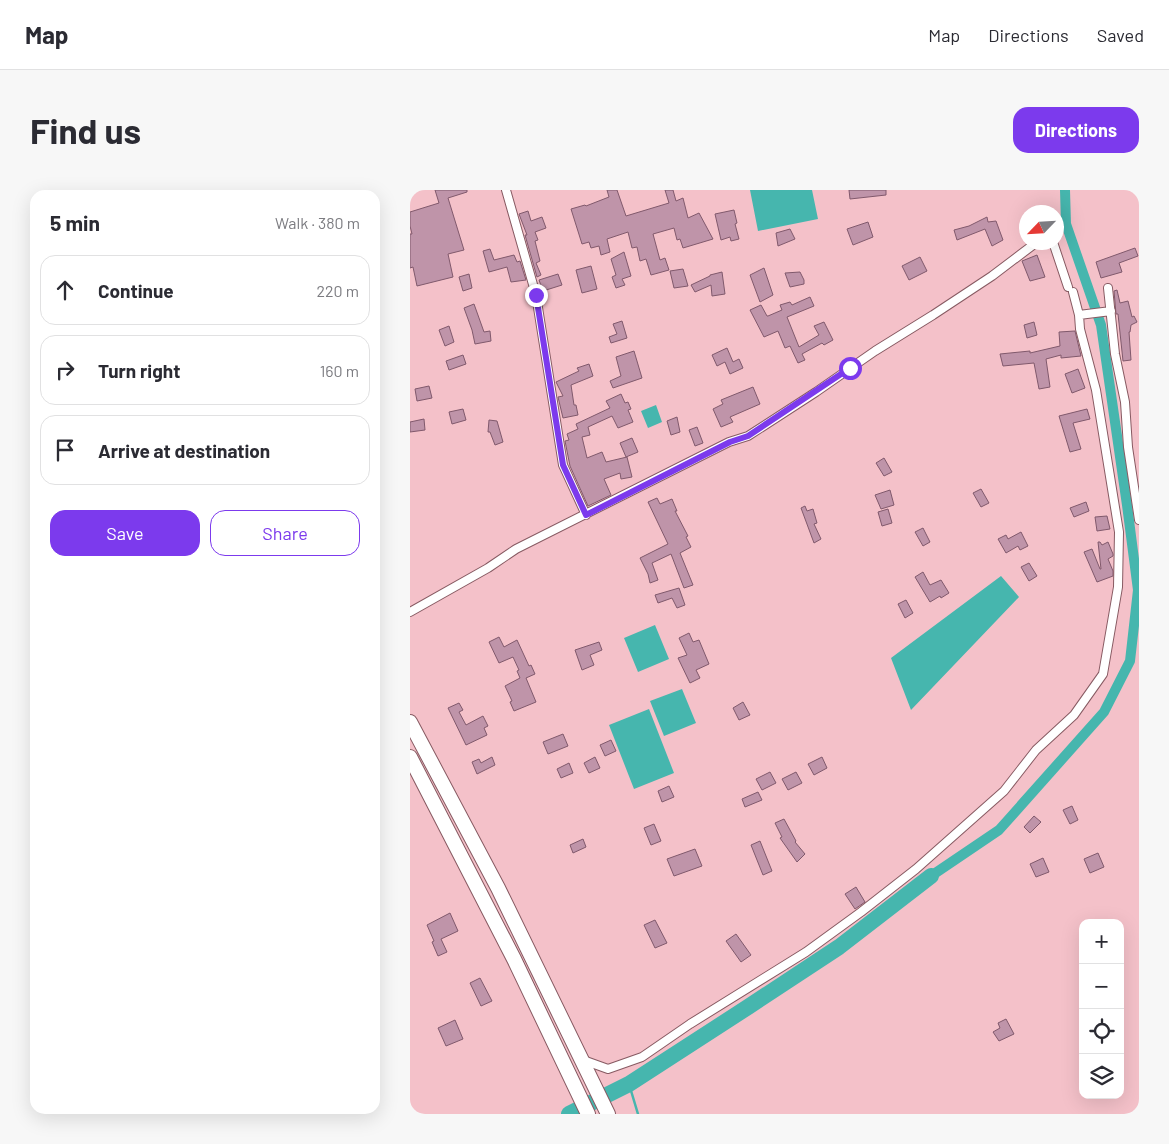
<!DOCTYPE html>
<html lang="en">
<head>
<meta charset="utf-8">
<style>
	body { margin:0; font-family:Barlow,sans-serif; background:#f7f7f7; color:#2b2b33 }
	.controls { position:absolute; right:15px; bottom:15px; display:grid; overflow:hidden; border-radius:10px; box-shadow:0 5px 20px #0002 }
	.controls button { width:45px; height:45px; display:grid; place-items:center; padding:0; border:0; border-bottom:1px solid #e1e1e2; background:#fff; color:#2b2b33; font:25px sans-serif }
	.compass { position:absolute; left:609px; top:15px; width:45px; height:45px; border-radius:50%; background:#fff; box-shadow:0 5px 20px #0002; rotate:245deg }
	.stop { position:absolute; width:15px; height:15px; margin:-11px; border:4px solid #7c3aed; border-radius:50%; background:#fff }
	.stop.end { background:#7c3aed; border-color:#fff; box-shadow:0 1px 5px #0008 }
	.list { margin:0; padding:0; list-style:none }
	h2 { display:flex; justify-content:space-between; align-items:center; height:65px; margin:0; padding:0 20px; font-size:21px }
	h2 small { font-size:16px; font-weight:400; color:#7c7c81 }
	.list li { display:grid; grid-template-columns:32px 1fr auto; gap:15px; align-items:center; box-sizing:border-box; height:70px; margin:0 10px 10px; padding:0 10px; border:1px solid #e1e1e2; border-radius:15px }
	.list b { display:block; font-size:19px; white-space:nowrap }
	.list em { font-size:16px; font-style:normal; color:#7c7c81 }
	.actions { display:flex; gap:10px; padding:15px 20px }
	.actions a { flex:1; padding:11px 0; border:1px solid #7c3aed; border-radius:15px; text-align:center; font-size:18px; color:#7c3aed }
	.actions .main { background:#7c3aed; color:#fff }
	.icon { flex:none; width:28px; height:28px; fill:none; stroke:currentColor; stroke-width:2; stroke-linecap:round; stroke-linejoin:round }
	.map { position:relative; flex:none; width:729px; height:924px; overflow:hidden; border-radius:15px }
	header { display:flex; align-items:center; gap:30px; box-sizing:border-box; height:70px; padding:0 25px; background:#fff; border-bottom:1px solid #e1e1e2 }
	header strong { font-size:24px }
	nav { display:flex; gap:28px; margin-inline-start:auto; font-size:18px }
	.intro { display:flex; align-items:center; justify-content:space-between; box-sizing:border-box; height:120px; padding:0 30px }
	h1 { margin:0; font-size:35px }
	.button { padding:12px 22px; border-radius:15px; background:#7c3aed; color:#fff; font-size:18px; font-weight:700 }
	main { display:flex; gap:30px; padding:0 30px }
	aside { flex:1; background:#fff; border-radius:15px; box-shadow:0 5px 20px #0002 }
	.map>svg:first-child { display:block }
	.water { fill:#46b6ae }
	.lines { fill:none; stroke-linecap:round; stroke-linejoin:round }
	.stream { stroke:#46b6ae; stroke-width:2.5 }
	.canal { stroke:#46b6ae; stroke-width:10 }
	.river { stroke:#46b6ae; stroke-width:16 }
	.building { fill:#bf94a9; stroke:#80596c }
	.street-casing { stroke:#875a62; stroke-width:10 }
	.highway-casing { stroke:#875a62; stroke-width:16 }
	.street { stroke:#fff; stroke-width:8 }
	.highway { stroke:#fff; stroke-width:14 }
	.route { stroke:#7c3aed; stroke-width:6 }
</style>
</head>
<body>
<header>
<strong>Map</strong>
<nav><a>Map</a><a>Directions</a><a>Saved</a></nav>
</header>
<div class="intro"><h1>Find us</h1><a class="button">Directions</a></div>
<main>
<aside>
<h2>5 min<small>Walk · 380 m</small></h2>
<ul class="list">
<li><svg class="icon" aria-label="ahead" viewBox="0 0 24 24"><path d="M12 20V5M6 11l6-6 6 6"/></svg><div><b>Continue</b></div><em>220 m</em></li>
<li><svg class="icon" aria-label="right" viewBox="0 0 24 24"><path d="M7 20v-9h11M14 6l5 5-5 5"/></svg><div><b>Turn right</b></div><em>160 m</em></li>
<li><svg class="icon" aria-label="arrive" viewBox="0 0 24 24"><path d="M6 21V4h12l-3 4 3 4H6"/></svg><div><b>Arrive at destination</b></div></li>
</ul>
<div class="actions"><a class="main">Save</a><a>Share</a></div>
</aside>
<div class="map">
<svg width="729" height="924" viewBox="0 0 729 924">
	<rect width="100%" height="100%" fill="#f4c1c9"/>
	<path class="water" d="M340,0H402L408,29L348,41Z
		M246,215L252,232L238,238L231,221Z
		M591,386L609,407L501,520L481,468Z
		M245,435L259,469L228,482L214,448Z
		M272,499L286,533L254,546L240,511Z
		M239,519L264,583L224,599L199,535Z"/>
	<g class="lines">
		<path class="stream" d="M219,894L228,924"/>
		<path class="canal" d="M521,686L589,640L694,522L720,471L728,400L717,315L691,135L656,34L655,0"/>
		<path class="river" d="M159,924L219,894L338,817L429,757L521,686"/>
	</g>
	<path class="building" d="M25,0H57V2L38,8L54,60L38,64L43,87L7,96L3,77L0,78V44H2L0,36V22L29,13Z
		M197,0H207L216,26L259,13L255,0H263L266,11L273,8L278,28L289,23L303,49L273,58L270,49L267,50L264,38L243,44L250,70L255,68L259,80L241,85L236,69L230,71L227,57L222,58L218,42L197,49L200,62L191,65L189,56L181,58L179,52L172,54L161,19L175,15L176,16L199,7Z
		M439,0H476V5L440,9Z
		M324,20L327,33L325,34L329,49L321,51L320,47L311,50L305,24Z
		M118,21L121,31L132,27L136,38L125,42L128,50L125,51L130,71L126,73L131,85L127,87L115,45H117L109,24Z
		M577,27L578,32L586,31L593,50L582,56L575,39L547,50L544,40L559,36Z
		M458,32L463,47L443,55L437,39Z
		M380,39L385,49L368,56L366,43Z
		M725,58L728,66L709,73L712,82L691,88L686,72Z
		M80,59L84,70L104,65L107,72L110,71L116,90L101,92L97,77L79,82L73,61Z
		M214,62L221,86L212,89L215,95L206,98L202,87L206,85L201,69Z
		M627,65L635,87L620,91L612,71Z
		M510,67L517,81L499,90L492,76Z
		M181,76L187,99L172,103L166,80Z
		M354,78L363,105L350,112L340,85Z
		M273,79L278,96L264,98L260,81Z
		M312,82L315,104L302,106L301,95L285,102L281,95L300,86V85Z
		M390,82L394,90V94L380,97L375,83Z
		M59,84L62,98L53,101L49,87Z
		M148,84L152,95L133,101L129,90Z
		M707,100L710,113L718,111L722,127L724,126L727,132L721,135L720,142H719L721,170L713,171L708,124H706L704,101Z
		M400,107L404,116L377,127L389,157L409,145L404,136L414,132L423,150L414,155L412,153L392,164L395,170L388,173L380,156L375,158L368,141L354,147L340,120L351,115L357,126H358L372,120L370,115L380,112L382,115Z
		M64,114L74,142L80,141L81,151L65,154L62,140L54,118Z
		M212,131L217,148L201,153L199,147L207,144L203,134Z
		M624,132L627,145L617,148L614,135Z
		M39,136L44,152L35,156L29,140Z
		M665,141L671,166L651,168V165L636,169L640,197L629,199L624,173L593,176L590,164L620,161V163L650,156L649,142Z
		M317,158L323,172L329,169L333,178L320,184L315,172L307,176L302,165Z
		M224,161L232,188L203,198L200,191L211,186L206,167Z
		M53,165L56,174L39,180L36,171Z
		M179,174L183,186L161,195L164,215H166L168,225L153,228L148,207L153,206L146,192L169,181L167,178Z
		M668,179L675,198L662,203L655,184Z
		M19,196L22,208L7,211L5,199Z
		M343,197L350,214L320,227L323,232L311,237L303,219L313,214L311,210Z
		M211,204L215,213L218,212L221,219L218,220L223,232L208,238L202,226L178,237L180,245L172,247L177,268L192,262L196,272L217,267L222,287L211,289L210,283L194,289L201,305L178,316L160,276L155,251L159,250L157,244L168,239L166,234L200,218L196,211Z
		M53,219L56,230L42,234L39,222Z
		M677,219L680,229L663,233L671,259L660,262L649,226Z
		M267,227L270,242L261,245L257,231Z
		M14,229L15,240L0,242V232Z
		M79,230L87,231L93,252L85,255L80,242H78Z
		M287,237L293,253L285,256L279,240Z
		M222,248L228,262L216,267L210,253Z
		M474,268L482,282L474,286L466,273Z
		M571,299L579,313L571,317L563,303Z
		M480,300L484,315L471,319L465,305Z
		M247,308L250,314L262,309L267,321H265L278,346L276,347L281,357L270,363L283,395L274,398L261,364L242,373L248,390L240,393L238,384L230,368L258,354L238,312Z
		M676,312L679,321L664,327L660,318Z
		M395,316L397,321L403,319L407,333L404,334L411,349L404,353L391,318Z
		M478,319L482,333L472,336L468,322Z
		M697,326L700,339L687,341L685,327Z
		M513,338L520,352L513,356L505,342Z
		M611,342L618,356L610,360L608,356L596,363L588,349L596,345L598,349Z
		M688,352H690L692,355L698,352L703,364V366L698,369L703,381V386L687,392L674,362L682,359L690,379H691Z
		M619,373L627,386L619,391L611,377Z
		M513,382L520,395L531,390L539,403L531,408L530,406L520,412L505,387Z
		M269,398L275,415L267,418L262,408L248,413L245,405Z
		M496,410L503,423L495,428L488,414Z
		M279,443L283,452L289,450L299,474L286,480L290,488L280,493L268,468L277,465L269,448Z
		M89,447L94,457L107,450L119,476L121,475L125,484L116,488L126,512L104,521L100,512L102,511L95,496L110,488L107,481L109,480L103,467L89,473L79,452Z
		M189,452L192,460L180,465L184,475L172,480L165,460Z
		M333,512L340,525L329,530L323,518Z
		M49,513L53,520L49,522L56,535L73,526L78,536L74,538L77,545L56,555L38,518Z
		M153,544L158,556L138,564L133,552Z
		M201,550L206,561L195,566L190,555Z
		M82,567L85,575L67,584L62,572L69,569L71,573Z
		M185,567L190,578L179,583L174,573Z
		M412,567L417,578L404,585L398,574Z
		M159,573L163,583L151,588L147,579Z
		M360,582L366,593L352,600L346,589Z
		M386,582L392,593L378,600L372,589Z
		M259,596L264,607L252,612L248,601Z
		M348,602L352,610L335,617L332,609Z
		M662,616L668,630L660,634L653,620Z
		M624,626L631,632L620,643L614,637Z
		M374,629L386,651L385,652L395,664L387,672L370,648L372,647L365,633Z
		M244,634L251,651L241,655L234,638Z
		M173,649L176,657L163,663L160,655Z
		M350,651L362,681L353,685L341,655Z
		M285,659L292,676L264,686L257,669Z
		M688,663L694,677L680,683L674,669Z
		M633,668L639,682L626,687L620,674Z
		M446,697L455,712L445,719L435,704Z
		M40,723L48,741L31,749L37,762L28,766L22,752L24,751L17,735Z
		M245,730L257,753L245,758L234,735Z
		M326,744L341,765L331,772L316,751Z
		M70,788L82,811L71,816L60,793Z
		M596,829L604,844L589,851L583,842L590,838L588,833Z
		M45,830L53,849L36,856L28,838Z"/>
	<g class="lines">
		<g class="street-casing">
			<path id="street" d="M96,0L126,105L153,275L176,325
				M643,52L658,97
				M698,98L705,164L715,212L718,257L729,330
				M669,125L701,121
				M0,422L78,378L106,359L319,252L338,246L406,202L465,161L523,125L582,86L627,52
				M173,870L198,879L232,867L280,834L396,762L451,722L506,679L594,601L626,560L664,525L693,484L708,397L709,342L686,200L670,139L669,125L663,102"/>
		</g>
		<g class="highway-casing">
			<path id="highway" d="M0,532L88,698L198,924
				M0,567L104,769L178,924"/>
		</g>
		<use href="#street" class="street"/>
		<use href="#highway" class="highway"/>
	</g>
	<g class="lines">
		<path class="route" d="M126,105L153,275L176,325L320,252L338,246L440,178"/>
	</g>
</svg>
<div class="controls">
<button>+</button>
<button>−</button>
<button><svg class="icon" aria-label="locate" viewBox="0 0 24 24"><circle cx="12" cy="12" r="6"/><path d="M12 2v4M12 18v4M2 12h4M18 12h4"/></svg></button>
<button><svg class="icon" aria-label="layers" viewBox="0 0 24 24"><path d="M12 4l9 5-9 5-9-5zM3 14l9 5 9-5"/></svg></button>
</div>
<svg class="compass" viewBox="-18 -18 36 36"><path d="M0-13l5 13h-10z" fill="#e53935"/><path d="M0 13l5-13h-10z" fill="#7c7c81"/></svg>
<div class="stop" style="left:440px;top:178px"></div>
<div class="stop end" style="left:126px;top:105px"></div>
</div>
</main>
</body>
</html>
